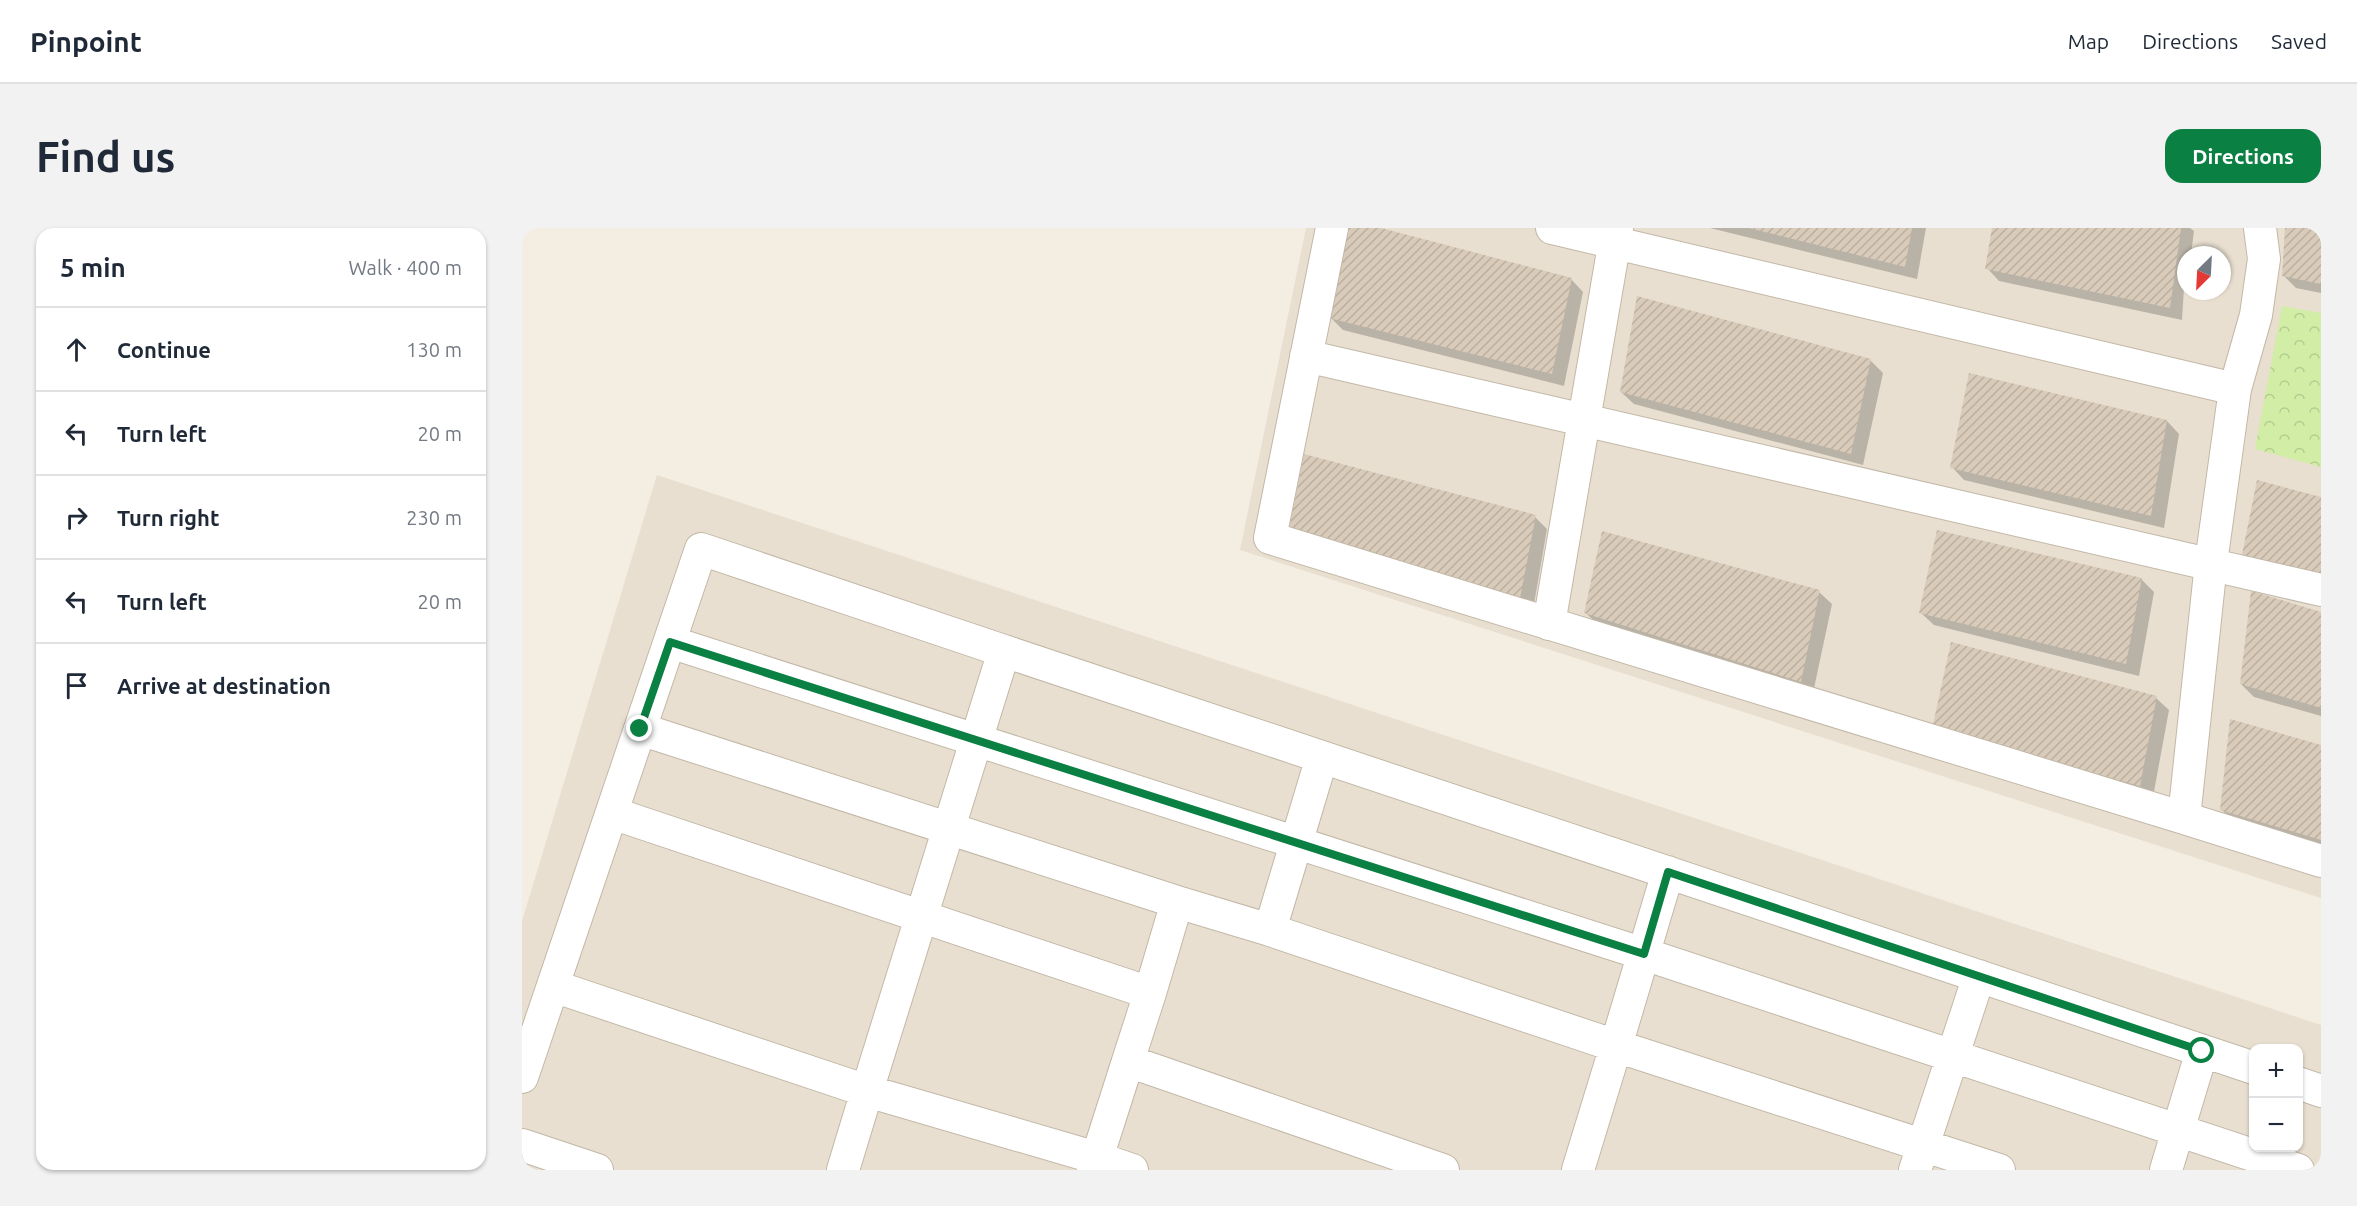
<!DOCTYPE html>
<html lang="en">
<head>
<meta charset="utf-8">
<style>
	body { margin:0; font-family:Ubuntu,sans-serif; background:#f2f2f3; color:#1f2937 }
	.controls { position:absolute; right:18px; bottom:18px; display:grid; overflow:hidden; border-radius:12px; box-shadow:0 2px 4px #0004 }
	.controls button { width:54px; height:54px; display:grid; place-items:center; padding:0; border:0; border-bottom:2px solid #e0e1e3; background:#fff; color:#1f2937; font:30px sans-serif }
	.compass { position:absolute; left:1655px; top:18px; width:54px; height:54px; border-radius:50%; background:#fff; box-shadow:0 2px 4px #0004; rotate:204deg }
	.stop { position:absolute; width:18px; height:18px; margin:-14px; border:4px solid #0b8043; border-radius:50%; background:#fff }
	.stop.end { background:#0b8043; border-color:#fff; box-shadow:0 2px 6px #0008 }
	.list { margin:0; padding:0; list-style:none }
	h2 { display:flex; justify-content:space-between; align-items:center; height:78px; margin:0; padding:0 24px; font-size:26px }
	h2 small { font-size:20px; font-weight:400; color:#747a83 }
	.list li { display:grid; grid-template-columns:39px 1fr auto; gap:18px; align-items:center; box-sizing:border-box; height:84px; padding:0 24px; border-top:2px solid #e0e1e3 }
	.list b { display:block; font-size:22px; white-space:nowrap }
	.list em { font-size:20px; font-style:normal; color:#747a83 }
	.icon { flex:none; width:33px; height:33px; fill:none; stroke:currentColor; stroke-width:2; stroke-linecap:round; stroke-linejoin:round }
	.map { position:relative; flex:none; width:1799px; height:942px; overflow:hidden; border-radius:18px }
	header { display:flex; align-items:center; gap:36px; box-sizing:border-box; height:84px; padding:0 30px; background:#fff; border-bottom:2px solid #e0e1e3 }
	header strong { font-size:28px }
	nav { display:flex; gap:33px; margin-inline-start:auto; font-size:21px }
	.intro { display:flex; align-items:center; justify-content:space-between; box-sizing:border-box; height:144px; padding:0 36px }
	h1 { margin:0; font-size:42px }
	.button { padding:15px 27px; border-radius:18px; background:#0b8043; color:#fff; font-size:21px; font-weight:700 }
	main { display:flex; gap:36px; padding:0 36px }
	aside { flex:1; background:#fff; border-radius:18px; box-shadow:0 2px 4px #0004 }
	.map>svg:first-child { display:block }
	.residential { fill:#e8dfd0; fill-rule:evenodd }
	.park { fill:url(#park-crowns) }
	.shadow { fill:#0003 }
	.building { fill:url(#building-hatch) }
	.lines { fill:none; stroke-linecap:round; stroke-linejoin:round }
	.minor-casing { stroke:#c3b8a7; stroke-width:34 }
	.minor { stroke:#fff; stroke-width:32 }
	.route { stroke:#0b8043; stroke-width:8 }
</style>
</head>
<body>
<header>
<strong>Pinpoint</strong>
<nav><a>Map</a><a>Directions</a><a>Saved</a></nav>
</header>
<div class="intro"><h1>Find us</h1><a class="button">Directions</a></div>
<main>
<aside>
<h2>5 min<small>Walk · 400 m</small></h2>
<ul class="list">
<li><svg class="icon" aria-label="ahead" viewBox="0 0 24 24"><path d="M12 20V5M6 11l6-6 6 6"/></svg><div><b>Continue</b></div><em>130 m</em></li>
<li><svg class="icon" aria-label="left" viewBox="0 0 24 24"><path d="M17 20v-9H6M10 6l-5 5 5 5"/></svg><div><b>Turn left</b></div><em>20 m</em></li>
<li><svg class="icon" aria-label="right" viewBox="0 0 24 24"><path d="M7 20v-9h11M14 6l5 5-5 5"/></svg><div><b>Turn right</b></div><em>230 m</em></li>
<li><svg class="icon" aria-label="left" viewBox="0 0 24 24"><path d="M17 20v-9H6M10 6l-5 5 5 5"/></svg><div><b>Turn left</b></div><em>20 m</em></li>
<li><svg class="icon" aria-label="arrive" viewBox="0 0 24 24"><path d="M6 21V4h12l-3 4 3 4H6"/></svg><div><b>Arrive at destination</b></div></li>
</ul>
</aside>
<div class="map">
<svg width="1799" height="942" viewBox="0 0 1799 942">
	<defs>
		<pattern id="park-crowns" width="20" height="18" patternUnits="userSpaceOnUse" patternTransform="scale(1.5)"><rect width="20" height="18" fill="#d1eda6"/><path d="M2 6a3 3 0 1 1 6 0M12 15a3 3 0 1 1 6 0" fill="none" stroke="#b5cc8f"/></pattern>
		<pattern id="building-hatch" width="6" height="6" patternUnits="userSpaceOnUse" patternTransform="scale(1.5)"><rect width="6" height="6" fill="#d9cbba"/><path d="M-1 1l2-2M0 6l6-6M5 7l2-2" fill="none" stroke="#bcafa0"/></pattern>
	</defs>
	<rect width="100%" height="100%" fill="#f4ede2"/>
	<path class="residential" d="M784,0H1799V670L718,322ZM1664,27H1700V63H1664Z
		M135,247L1799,797V942H0V693ZM1732,820H1776V920H1732Z"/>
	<path class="park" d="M1760,78L1799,85V239L1733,221Z"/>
	<path class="shadow" d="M827,0H853L1049,51L1061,64L1042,158L821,102L809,90Z
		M1188,0H1404L1395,51Z
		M1472,0H1668L1672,3L1669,27H1664L1660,92L1477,53L1465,40Z
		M1765,0H1799V65L1774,60L1761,47Z
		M1348,132L1361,145L1341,237L1112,176L1099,164Z
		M1645,193L1657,206L1642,300L1442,252L1430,239Z
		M1013,289L1025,301L1011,382L782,313Z
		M1619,351L1632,364L1617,448L1412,397L1399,385Z
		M1297,364L1310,376L1291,465L1076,397L1063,384Z
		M1799,385V488L1732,469L1719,456Z
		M1634,470L1647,482L1631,569L1425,513Z
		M1799,518V620L1712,594L1699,581Z"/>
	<path class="building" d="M826,0H859L1050,50L1030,146L807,90Z
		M1227,0H1390L1383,39Z
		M1470,0H1659L1648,80L1463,41Z
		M1763,0H1799V56L1760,48Z
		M1115,68L1349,131L1329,226L1098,164Z
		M1447,145L1645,192L1629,288L1428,240Z
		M782,226L1014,287L998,370L767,301Z
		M1735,252L1799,269V352L1719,332Z
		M1415,302L1620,350L1604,436L1397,385Z
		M1080,303L1298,362L1279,454L1062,385Z
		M1729,363L1799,384V480L1718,456Z
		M1429,414L1635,468L1618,558L1410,501Z
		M1708,491L1799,517V612L1698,582Z"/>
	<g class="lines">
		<g class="minor-casing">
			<path id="minor" d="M810,0L748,310L1662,590
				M1030,0L1713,161
				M1738,0L1742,31L1734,87L1713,161L1689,335L1662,590L1799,633
				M784,128L1799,362
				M1027,396L1095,0
				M148,414L1122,726L1776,942
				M482,423L1732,840
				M118,501L655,674
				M90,585L628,765L606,833
				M748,702L1094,818L1146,644
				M31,758L345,863L321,942
				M628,765L655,674L748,702L800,529
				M0,849L179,321L482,423L345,863L575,930L571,942
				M1776,855L1799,863
				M0,917L75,942
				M610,942L575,930L606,833L921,942
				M1056,942L1094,818L1477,942
				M1393,942L1457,748
				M1644,942L1680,823"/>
		</g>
		<use href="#minor" class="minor"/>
	</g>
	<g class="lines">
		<path class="route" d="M118,501L148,414L1122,726L1146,644L1680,823"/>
	</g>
</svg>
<div class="controls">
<button>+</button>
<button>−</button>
</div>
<svg class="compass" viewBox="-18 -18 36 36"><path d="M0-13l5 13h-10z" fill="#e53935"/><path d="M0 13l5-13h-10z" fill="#747a83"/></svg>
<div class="stop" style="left:1680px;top:823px"></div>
<div class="stop end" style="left:118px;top:501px"></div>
</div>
</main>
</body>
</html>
